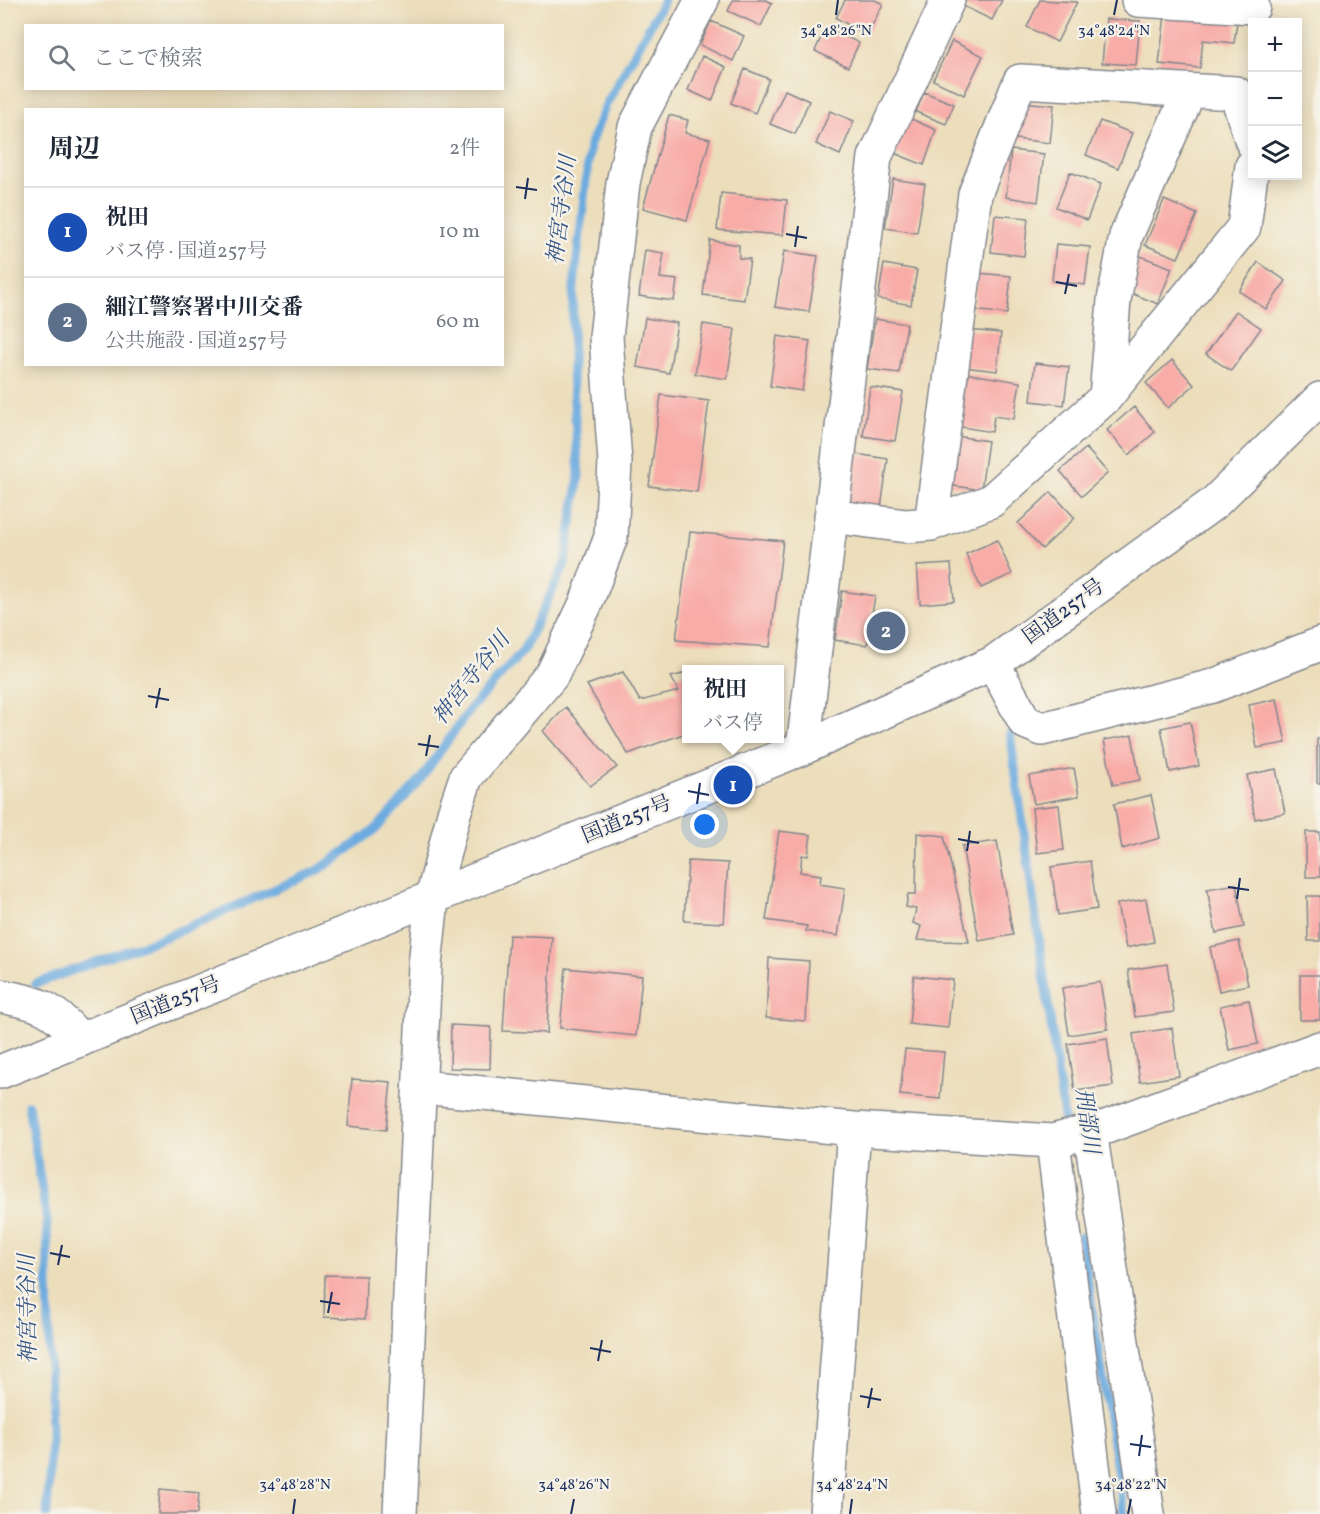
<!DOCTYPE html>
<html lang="ja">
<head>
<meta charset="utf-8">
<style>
	body { margin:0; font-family:Vollkorn,"Noto Serif JP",serif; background:#f6f6f7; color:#1f2937 }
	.controls { position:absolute; right:18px; top:18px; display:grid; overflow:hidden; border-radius:0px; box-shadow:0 3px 15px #0003 }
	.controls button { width:54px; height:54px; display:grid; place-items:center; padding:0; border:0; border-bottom:2px solid #e0e1e3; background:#fff; color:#1f2937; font:30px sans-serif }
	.you { position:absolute; left:705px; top:825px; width:21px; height:21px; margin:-15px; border:4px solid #fff; border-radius:50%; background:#1a73e8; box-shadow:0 0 0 9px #1a73e833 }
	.badge { display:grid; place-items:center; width:39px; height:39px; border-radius:50%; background:#1a73e8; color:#fff; font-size:20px; font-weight:700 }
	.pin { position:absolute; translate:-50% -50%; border:3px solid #fff; box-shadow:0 2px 6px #0006 }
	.popup { position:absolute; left:682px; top:665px; width:102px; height:78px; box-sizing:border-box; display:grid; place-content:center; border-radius:0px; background:#fff; filter:drop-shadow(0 2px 4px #0005); font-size:20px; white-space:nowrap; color:#747a83 }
	.popup b { font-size:22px; color:#1f2937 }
	.popup::after { content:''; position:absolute; left:50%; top:100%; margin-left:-12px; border:12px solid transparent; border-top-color:#fff }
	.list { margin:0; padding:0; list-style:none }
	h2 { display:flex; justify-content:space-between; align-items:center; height:78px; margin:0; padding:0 24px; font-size:26px }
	h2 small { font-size:20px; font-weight:400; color:#747a83 }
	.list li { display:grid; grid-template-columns:39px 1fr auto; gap:18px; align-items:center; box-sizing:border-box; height:90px; padding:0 24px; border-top:2px solid #e0e1e3 }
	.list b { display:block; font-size:22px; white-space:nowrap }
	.list p { margin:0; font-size:20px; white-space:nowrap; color:#747a83 }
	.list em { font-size:20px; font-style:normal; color:#747a83 }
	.icon { flex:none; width:33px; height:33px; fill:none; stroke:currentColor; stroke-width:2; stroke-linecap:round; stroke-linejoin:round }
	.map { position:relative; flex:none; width:1320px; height:1514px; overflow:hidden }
	.search { position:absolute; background:#fff; box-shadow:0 3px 15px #0003; left:24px; top:24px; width:480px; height:66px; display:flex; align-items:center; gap:15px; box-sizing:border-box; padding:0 21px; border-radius:0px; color:#747a83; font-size:22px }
	.panel { position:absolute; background:#fff; box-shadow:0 3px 15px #0003; left:24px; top:108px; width:480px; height:258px; border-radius:0px }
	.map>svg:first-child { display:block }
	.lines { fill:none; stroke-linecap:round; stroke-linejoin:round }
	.stream { stroke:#6cabdf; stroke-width:9 }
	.building { fill:#f8aca8 }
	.minor-casing { stroke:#84868c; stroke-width:36 }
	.highway-casing { stroke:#84868c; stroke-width:36 }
	.minor { stroke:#fff; stroke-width:33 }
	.highway { stroke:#fff; stroke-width:33 }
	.ticks { fill:none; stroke:#1b2f5e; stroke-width:2 }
	.labels { text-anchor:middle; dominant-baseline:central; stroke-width:4.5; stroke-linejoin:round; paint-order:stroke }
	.street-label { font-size:21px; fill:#1b2f5e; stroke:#f7f3e8 }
	.water-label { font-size:22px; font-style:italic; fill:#335485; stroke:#f7f3e8 }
	.ticks-label { font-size:15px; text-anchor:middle; fill:#1b2f5e; stroke:#f7f3e8; stroke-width:4.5; stroke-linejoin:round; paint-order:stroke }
</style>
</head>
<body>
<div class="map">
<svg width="1320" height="1514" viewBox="0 0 1320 1514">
	<rect width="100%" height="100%" fill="#f7f3e8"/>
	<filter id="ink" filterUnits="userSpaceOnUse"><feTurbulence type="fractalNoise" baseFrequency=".0167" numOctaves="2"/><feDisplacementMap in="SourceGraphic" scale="12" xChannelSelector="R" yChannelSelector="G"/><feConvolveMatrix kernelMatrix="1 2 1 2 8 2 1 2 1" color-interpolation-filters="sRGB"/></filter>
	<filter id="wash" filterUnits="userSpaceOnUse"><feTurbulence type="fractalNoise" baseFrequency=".008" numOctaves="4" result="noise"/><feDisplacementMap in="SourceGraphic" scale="24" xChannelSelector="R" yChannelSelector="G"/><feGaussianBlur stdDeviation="1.35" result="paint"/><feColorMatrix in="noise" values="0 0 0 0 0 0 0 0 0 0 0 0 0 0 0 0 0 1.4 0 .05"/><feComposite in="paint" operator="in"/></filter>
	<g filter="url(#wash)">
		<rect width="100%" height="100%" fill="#ecdebb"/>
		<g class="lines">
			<path class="stream" d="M1010,733L1066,1132
				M35,984L165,937L319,870L376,829L420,780L470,709L523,651L565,564L579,476L572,372L573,296L590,144L606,105L664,0
				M28,1105L47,1221L51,1441L47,1514
				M1081,1237L1124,1514"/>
		</g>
		<g id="blocks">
			<path class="building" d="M733,0H766L772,3L761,26L728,11Z
				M845,0H875L883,4L867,35L836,18Z
				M964,0H1002L992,20L961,5Z
				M1040,0L1077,2L1057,42L1027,27Z
				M1165,15L1237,22L1234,43L1203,40L1200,68L1159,64Z
				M1106,19L1140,21L1136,65L1102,63Z
				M711,21L744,36L733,61L700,45Z
				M826,27L859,43L848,67L815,51Z
				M952,41L983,56L964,95L933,80Z
				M702,56L726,67L712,101L688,90Z
				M745,69L769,79L755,113L731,103Z
				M785,90L809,101L795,134L770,124Z
				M924,92L954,104L946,124L916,112Z
				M1020,102L1054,105L1050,143L1016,139Z
				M830,111L854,121L840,155L816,144Z
				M669,115L688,120L685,133L710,139L687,220L643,208Z
				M907,117L936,130L924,165L894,153Z
				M1100,121L1132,133L1118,168L1086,155Z
				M1011,150L1044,154L1038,202L1006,197Z
				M1070,172L1101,184L1087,220L1056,207Z
				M893,179L925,184L917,233L885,228Z
				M721,193L787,200L783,235L717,230Z
				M1164,200L1197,214L1178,258L1145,245Z
				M995,215L1028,218L1024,256L991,252Z
				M710,240L739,245V258L750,259L744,300L703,295Z
				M1056,244L1090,247L1085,285L1052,281Z
				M645,250L664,253L660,278L677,280L674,301L639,296Z
				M784,251L818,256L809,312L775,307Z
				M1140,256L1172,268L1158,304L1126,291Z
				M1258,262L1286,281L1266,309L1239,291Z
				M884,264L917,270L911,305L878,299Z
				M977,273L1011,276L1007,314L973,310Z
				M1236,311L1261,328L1231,371L1206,354Z
				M645,318L677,323L669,373L637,367Z
				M875,319L907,324L899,373L867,369Z
				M703,324L735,329L727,379L695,374Z
				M967,330L1001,333L997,371L963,367Z
				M777,336L810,341L802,391L770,386Z
				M1172,360L1194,385L1168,408L1146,383Z
				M1035,363L1069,367L1064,405L1031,401Z
				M964,373L1020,382L1014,419L994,416L992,432L955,426Z
				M870,387L903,392L895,441L863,436Z
				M661,395L709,401L697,492L649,486Z
				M1134,407L1155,432L1129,455L1107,430Z
				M956,436L988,441L981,490L948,485Z
				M1086,448L1108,473L1082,496L1060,471Z
				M856,454L888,459L881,508L848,503Z
				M1051,492L1075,518L1042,549L1018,523Z
				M690,532L783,541L770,647L676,640Z
				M997,540L1012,574L981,588L966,554Z
				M951,564L954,601L920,604L917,566Z
				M842,591L875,596L867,645L835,640Z
				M623,672L640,701L679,691L671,677L686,673V733L628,754L587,685Z
				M1277,699L1286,743L1257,748L1249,705Z
				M566,707L617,767L590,786L543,731Z
				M1190,722L1199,766L1170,772L1161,728Z
				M1132,735L1140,780L1113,785L1104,740Z
				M1317,739H1320V783H1317Z
				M1074,768L1079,796L1034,804L1029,776Z
				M1276,769L1285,813L1255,819L1247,775Z
				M1151,795L1160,838L1122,849L1114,804Z
				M1059,805L1064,850L1037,853L1032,808Z
				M779,831L811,835L808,856L802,855L800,872L821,875L820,884L845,888L838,936L806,931L807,926L766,920Z
				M1306,832H1320V877H1306Z
				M917,833L944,836L969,942L917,940L921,926L913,923L916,909L906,907L908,894H916Z
				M997,841L1013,935L979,941L962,846Z
				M688,861L728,863L724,923L684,921Z
				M1090,861L1097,909L1058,915L1051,867Z
				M1236,884L1244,927L1216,933L1207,889Z
				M1307,896H1320V941H1308Z
				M1146,899L1154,942L1126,948L1117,904Z
				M509,935L552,937L547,1033L503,1031Z
				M1239,941L1248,985L1219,991L1210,947Z
				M769,958L809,961L806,1021L766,1018Z
				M1167,964L1174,1012L1135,1017L1128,970Z
				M566,968L642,976L636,1036L560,1028Z
				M1300,975H1320V1020H1300Z
				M914,976L953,980L948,1028L909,1024Z
				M1100,982L1108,1029L1069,1035L1062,988Z
				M1249,1000L1258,1044L1229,1050L1220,1006Z
				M451,1025L491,1027L490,1069L450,1068Z
				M1172,1028L1179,1076L1140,1082L1133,1034Z
				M1107,1038L1113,1086L1075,1091L1068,1044Z
				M905,1049L944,1052L940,1099L900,1095Z
				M352,1079L391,1082L386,1130L348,1126Z
				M325,1275L366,1276L365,1319L324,1317Z
				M160,1489L199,1493L197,1514H158Z"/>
		</g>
	</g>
	<g filter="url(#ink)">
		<use href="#blocks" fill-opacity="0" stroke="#84868c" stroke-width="1.5"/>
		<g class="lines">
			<g class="minor-casing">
				<path id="minor" d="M1138,0L1253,7
					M1106,397L1114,300L1126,236L1189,92
					M831,516L906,526L931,524L991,501L1106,397L1244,227L1252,166
					M931,524L975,194L1020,81L1236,93L1252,142
					M993,663L1025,722L1042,729L1213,686L1320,644
					M803,748L875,157L948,0
					M0,996C39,1003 54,1007 80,1040
					M421,1087L854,1129L1053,1141L1106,1127L1320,1048
					M1090,1131L1148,1514
					M1053,1141L1099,1514
					M400,1514L425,965L432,899L454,813L466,777L552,675L586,603L611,537L615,462L606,337L623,183L635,127L702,0
					M826,1514L854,1129"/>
			</g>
			<g class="highway-casing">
				<path id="highway" d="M0,1072L803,748L993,663L1214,503L1320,399"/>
			</g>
			<use href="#minor" class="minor"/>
			<use href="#highway" class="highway"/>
		</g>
	</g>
	<path class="ticks" d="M836,15L838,0M1114,15L1117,0M516,187L537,190M525,199L528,178M786,234L807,238M795,247L798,226M1056,282L1077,286M1065,294L1069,274M148,696L169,700M156,708L160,688M418,744L439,747M426,756L430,735M688,791L709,795M697,804L700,783M958,839L979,843M967,851L970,831M1228,887L1249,890M1237,899L1240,878M50,1253L70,1257M58,1265L62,1245M320,1301L340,1304M328,1313L332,1292M590,1348L611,1352M598,1361L602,1340M860,1396L881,1400M868,1408L872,1388M1130,1444L1151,1447M1139,1456L1142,1435M293,1514L295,1499M571,1514L574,1499M850,1514L852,1499M1128,1514L1131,1499"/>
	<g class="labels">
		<g class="street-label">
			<text transform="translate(1064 612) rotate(-36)">国道257号</text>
			<text transform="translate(627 820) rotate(-22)">国道257号</text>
			<text transform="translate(176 1001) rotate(-22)">国道257号</text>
		</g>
		<g class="water-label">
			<text transform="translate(563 210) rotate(-83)">神宮寺谷川</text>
			<text transform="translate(472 679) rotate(-52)">神宮寺谷川</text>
			<text transform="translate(1086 1121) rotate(82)">刑部川</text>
			<text transform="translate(29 1309) rotate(-91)">神宮寺谷川</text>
		</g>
	</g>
	<g class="ticks-label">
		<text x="836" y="35">34°48'26"N</text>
		<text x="1114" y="35">34°48'24"N</text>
		<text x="295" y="1489">34°48'28"N</text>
		<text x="574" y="1489">34°48'26"N</text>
		<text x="852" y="1489">34°48'24"N</text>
		<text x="1131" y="1489">34°48'22"N</text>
	</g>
</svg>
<div class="controls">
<button>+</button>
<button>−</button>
<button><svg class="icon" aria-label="layers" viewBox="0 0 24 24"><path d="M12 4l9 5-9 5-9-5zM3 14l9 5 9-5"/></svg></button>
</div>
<div class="you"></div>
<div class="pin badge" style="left:733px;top:785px;background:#1a4fb4">1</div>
<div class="popup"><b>祝田</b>バス停</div>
<div class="pin badge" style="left:886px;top:631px;background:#5c6f8a">2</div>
<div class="search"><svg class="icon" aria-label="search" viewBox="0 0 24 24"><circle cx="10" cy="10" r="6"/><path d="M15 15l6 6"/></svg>ここで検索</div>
<section class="panel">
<h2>周辺<small>2件</small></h2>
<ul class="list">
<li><span class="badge" style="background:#1a4fb4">1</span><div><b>祝田</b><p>バス停 · 国道257号</p></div><em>10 m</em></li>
<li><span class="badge" style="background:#5c6f8a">2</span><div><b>細江警察署中川交番</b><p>公共施設 · 国道257号</p></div><em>60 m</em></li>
</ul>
</section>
</div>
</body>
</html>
